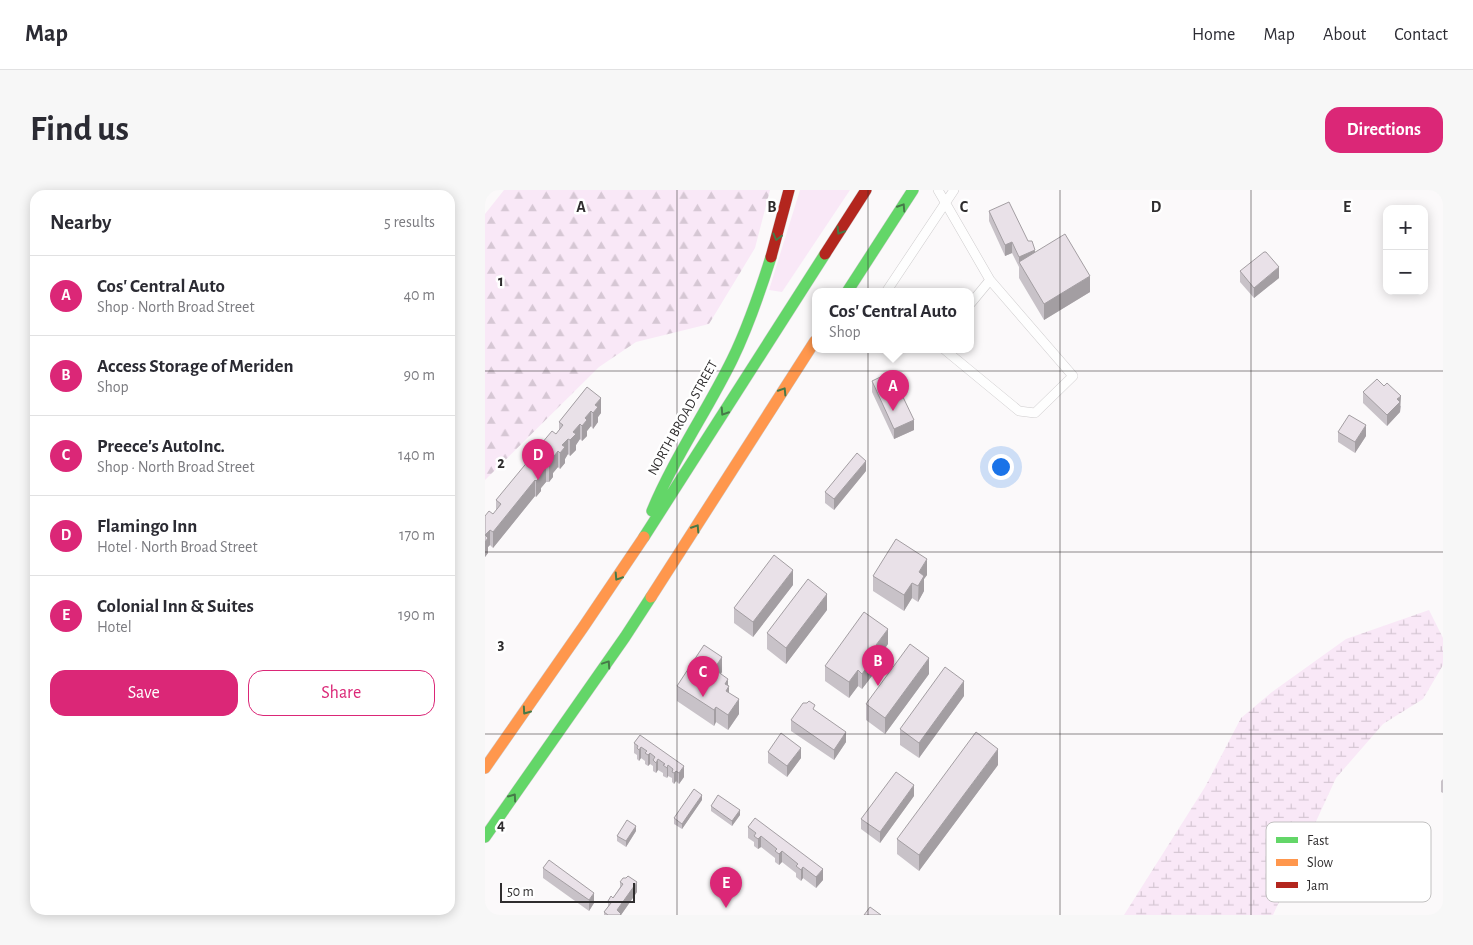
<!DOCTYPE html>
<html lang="en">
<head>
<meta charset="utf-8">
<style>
	body { margin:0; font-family:"Alegreya Sans",sans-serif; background:#f7f7f7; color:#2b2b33 }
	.controls { position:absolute; right:15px; top:15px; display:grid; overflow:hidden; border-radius:10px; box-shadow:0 2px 12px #0003 }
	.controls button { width:45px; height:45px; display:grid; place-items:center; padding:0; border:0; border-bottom:1px solid #e1e1e2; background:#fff; color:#2b2b33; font:25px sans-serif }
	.scale { position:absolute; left:15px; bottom:12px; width:135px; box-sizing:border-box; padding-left:5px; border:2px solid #2f2d2e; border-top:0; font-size:14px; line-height:18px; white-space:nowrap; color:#2f2d2e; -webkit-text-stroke:4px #fff; paint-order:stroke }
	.you { position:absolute; left:515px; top:276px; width:18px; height:18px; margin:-12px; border:4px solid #fff; border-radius:50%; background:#1a73e8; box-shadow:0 0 0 8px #1a73e833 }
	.badge { display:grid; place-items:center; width:32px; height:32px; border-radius:50%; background:#db2777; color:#fff; font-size:16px; font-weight:700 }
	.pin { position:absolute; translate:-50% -41px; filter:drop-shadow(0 1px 2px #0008) }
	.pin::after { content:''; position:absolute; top:26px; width:18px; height:15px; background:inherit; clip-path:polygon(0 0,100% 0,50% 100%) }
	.popup { position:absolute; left:327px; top:98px; width:162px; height:65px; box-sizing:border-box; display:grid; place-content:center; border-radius:10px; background:#fff; filter:drop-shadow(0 1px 4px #0005); font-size:16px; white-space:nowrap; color:#7c7c81 }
	.popup b { font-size:19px; color:#2b2b33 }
	.popup::after { content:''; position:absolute; left:50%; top:100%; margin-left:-10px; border:10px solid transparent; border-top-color:#fff }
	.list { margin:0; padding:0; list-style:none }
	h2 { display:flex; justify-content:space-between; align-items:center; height:65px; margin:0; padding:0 20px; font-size:21px }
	h2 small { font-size:16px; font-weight:400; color:#7c7c81 }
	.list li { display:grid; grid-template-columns:32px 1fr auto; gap:15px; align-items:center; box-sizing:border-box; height:80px; padding:0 20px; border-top:1px solid #e1e1e2 }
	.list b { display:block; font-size:19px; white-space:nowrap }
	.list p { margin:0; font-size:16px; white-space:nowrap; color:#7c7c81 }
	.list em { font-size:16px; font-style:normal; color:#7c7c81 }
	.actions { display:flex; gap:10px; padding:15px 20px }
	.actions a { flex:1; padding:11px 0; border:1px solid #db2777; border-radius:15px; text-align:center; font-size:18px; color:#db2777 }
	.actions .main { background:#db2777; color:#fff }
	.map { position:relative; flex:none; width:958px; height:725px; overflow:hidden; border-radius:15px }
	header { display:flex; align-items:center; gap:30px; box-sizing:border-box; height:70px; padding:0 25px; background:#fff; border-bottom:1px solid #e1e1e2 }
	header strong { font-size:24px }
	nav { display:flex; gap:28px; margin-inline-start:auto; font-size:18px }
	.intro { display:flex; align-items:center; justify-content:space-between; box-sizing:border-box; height:120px; padding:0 30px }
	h1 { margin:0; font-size:35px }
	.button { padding:12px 22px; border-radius:15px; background:#db2777; color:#fff; font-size:18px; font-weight:700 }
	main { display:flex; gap:30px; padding:0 30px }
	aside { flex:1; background:#fff; border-radius:15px; box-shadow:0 2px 12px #0003 }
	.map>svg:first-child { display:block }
	.green { fill:#f9e8f7 }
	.forest { fill:url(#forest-firs) }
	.wetland { fill:url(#wetland-marsh) }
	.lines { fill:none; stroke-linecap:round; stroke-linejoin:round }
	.lane-casing { stroke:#cecccd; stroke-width:10 }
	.fast-casing { stroke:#cecccd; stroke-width:12 }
	.slow-casing { stroke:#cecccd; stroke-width:12 }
	.jam-casing { stroke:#cecccd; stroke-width:12 }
	.lane { stroke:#fefefe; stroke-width:9 }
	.fast { stroke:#63d668; stroke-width:11 }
	.slow { stroke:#ff974d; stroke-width:11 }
	.jam { stroke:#b3261e; stroke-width:11 }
	.wall { fill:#c8c2c8 }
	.shaded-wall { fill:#a39ea2 }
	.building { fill:#e9e1e8; stroke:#a39ea2 }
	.oneway { stroke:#467948 }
	.grid { fill:none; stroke:#2f2d2e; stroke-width:1; stroke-opacity:0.55 }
	.labels { text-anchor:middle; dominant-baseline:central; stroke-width:5; stroke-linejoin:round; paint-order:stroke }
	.street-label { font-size:14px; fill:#2f2d2e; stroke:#fff }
	.key { fill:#fff; stroke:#c1c0c0; stroke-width:1 }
	.key-label { font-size:14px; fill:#2f2d2e }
	.grid-label { font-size:16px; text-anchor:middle; font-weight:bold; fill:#2f2d2e; stroke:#fff; stroke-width:5; stroke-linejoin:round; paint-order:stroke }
</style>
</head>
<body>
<header>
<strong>Map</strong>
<nav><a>Home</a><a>Map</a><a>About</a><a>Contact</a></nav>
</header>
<div class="intro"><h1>Find us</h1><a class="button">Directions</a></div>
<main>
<aside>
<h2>Nearby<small>5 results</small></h2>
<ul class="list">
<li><span class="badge">A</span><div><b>Cos' Central Auto</b><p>Shop · North Broad Street</p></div><em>40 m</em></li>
<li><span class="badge">B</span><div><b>Access Storage of Meriden</b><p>Shop</p></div><em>90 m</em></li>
<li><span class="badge">C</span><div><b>Preece's AutoInc.</b><p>Shop · North Broad Street</p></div><em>140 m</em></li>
<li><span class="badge">D</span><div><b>Flamingo Inn</b><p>Hotel · North Broad Street</p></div><em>170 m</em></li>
<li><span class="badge">E</span><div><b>Colonial Inn &amp; Suites</b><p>Hotel</p></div><em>190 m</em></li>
</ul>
<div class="actions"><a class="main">Save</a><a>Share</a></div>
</aside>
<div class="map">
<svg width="958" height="725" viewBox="0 0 958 725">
	<defs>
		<pattern id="forest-firs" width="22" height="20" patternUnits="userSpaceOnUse" patternTransform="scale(1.25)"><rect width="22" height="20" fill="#f9e8f7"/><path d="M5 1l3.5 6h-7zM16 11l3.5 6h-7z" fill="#d6c7d4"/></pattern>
		<pattern id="wetland-marsh" width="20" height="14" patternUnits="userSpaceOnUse" patternTransform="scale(1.25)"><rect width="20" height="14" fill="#f9e8f7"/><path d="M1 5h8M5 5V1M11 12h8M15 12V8" fill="none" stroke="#d6c7d4"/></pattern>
	</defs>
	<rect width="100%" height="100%" fill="#fbf9fa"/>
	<path class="green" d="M315,0H365L297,102L284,100Z"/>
	<path class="forest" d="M19,0H285L270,58L224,134L151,152L114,177L0,290V24Z"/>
	<path class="wetland" d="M944,420L958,448V475L938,509L898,534L851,588L788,725H639L720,597L756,528L787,502L861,449Z"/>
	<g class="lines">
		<g class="lane-casing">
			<path id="lane" d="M453,0L505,90L588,186L550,223L534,221L460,160
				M401,102L469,0
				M486,113L505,90"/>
		</g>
		<g class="fast-casing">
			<path id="fast" d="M362,102L428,0
				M167,321C189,268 222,221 247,170C263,137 275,102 286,67
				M159,347L340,64
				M0,647L140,447L166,407"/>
		</g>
		<g class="slow-casing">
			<path id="slow" d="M166,407L330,151
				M0,578L99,436L159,347"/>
		</g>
		<g class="jam-casing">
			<path id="jam" d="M340,64L381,0
				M286,67L304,0"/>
		</g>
		<use href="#lane" class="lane"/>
		<use href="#fast" class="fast"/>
		<use href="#slow" class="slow"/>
		<use href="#jam" class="jam"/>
	</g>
	<path class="wall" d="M504,21L543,51L550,62L605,102L559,130L534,88V77L527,63L520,66L504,31Z
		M755,81L794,88L769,108L755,92Z
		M387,191L429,240L409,249L387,202Z
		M102,197L116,223L113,227V232L108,239L106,236L102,241V246L97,251L95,249L91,255V260L85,266L83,264L80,269V273L75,279L73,277L68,283V287L64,292H61L56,298V301L51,307L50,306L8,358L5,355L3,357V363L0,367V372V326L8,324L11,321V310L48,273L51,268V260L71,244L74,240V232Z
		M878,202L916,216L915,222L902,236L878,213Z
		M853,242L881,246L870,263L853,252Z
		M381,281L349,320L340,313V302Z
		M442,385L439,389V401L433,412L427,408L419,421L388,401V386Z
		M308,395L268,447L249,433V418Z
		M342,420L301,474L282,459V443Z
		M403,454L396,464V474L377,499L373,496L364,508L340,491V476Z
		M237,482L236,484L243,495L244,503L254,524L243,540L231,532L229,536L192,511V496Z
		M444,484L400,544L381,530V514Z
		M479,506L434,568L415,555V539Z
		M330,520L361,552L349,570L306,541V530Z
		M155,545L199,587L194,594L191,591L189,594L187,592V588L183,586L182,588L178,586V583L173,580L171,583L168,581V576L165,574L163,576L160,574V571L156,568L154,571L152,569V565L149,563V553Z
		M283,562L316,568L302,587L283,573Z
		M513,575L434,681L412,664V649Z
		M958,589V603L956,602V591Z
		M429,606L395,653L376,639V629Z
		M217,610L197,639L189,634V628Z
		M226,616L255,625L247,636L226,621Z
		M263,637L338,690L331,698L318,688L316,691L311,687V683L297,672L294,675L290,672V668L276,657L273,659L269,656V652L263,648Z
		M151,641L141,657L132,651V646Z
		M58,678L109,713L104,721L58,688Z
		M135,692L152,702L136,725H119V722L123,717V711L128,708L135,697Z"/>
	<path class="shaded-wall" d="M527,52V63L520,66V55Z
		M550,60V70L534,73V67Z
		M794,77V88L769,108V98Z
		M605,86V102L559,130V114Z
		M916,206L915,222L902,236V225L912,209Z
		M116,208V223L113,227V232L108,239V223L110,215Z
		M106,221V236L102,241V246L97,251V236L100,228Z
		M429,230V240L409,249V239Z
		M95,234V249L91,255V260L85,266V250L88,242Z
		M881,235V246L870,263V252Z
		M83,249V264L80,269V273L75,279V263L77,255Z
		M73,261V277L68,283V287L64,292V276L66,270Z
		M381,271V281L349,320V309Z
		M61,276V292L56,298V301L51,307V291L54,284Z
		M50,290V306L8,358V342Z
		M5,340V355L3,357V363L0,367V373V345Z
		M442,369V385L439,389V401L433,412L434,382Z
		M308,380V395L268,447V432Z
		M427,393V408L419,421V405Z
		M342,404V420L301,474V458Z
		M403,439V454L396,464V474L377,499V484L391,455Z
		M237,467V482L229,495V479Z
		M444,468V484L400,544V528Z
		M373,480V496L364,508V492Z
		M243,489V498L244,496V512L241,516L240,494Z
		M479,491V506L434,568V553Z
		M254,509V524L243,540V525Z
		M231,517V532L229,536V520Z
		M361,542V552L349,570V560Z
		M156,557V568L154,571V560Z
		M316,558V568L302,587V576Z
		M513,559V575L434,681V665Z
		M165,563V574L163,576V565Z
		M173,569V580L171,583V573Z
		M183,575V586L182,588V578Z
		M199,576V587L194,594V583Z
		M191,581V591L189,594V583Z
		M429,595V606L395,653V642Z
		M217,605V610L197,639V634Z
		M255,620V625L247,636V631Z
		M151,636V641L141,657V651Z
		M276,646V657L273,659V649Z
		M297,661V672L294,675V664Z
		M318,677V688L316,691V680Z
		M338,679V690L331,698V687Z
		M152,692V702L136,725H132V720Z
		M109,703V713L104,721V710Z"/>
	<path class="building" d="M524,12L543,51H547L550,60L534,67L527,52L520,55L504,21Z
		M580,44L605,86L559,114L534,72Z
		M779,62H781L794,77L769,98L755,81Z
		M406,182L429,230L409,239L387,191Z
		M892,189L899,196L902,193L916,206L912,209L915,212L902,225L878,202Z
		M102,197L116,208L110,215L113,217L108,223L106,221L100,228L102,230L97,236L95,234L88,242L91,244L85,250L83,249L77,255L80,257L75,263L73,261L66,270L68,271L64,276H61L54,284L56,286L51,291L50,290L8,342L5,340L0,345L3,348L0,352V326L4,321L8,324L16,314L11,310L44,270L48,273L55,263L51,260L67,241L71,244L78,235L74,232Z
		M864,225L881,235L870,252L853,242Z
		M372,263L381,271L349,309L340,302Z
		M411,349L442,369L434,382L439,386L433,396L427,393L419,405L388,386Z
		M289,365L308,380L268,432L249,418Z
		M323,389L342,404L301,458L282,443Z
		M379,422L403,439L391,455L396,458L377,484L373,480L364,492L340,476Z
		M425,454L444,468L400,528L381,514Z
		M219,455L237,467L229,479L243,489L240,494L244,496L241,501L254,509L243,525L231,517L229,520L192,496Z
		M460,477L479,491L434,553L415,539Z
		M324,511L330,515L328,519L361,542L349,560L306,530L318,513H322Z
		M491,542L513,559L434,665L412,649Z
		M296,543L316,558L302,576L283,562Z
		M155,545L199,576L194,583L191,581L189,583L187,582L188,579L183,575L182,578L178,575L180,574L173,569L171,573L168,570L170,567L165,563L163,565L160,563L162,561L156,557L154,560L152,558L153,556L149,553Z
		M411,582L429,595L395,642L376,629Z
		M209,599L217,605L197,634L189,628Z
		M233,605L255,620L247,631L226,616Z
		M270,628L338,679L331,687L318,677L316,680L311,676L313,674L297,661L294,664L290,661L292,659L276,646L273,649L269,646L271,643L263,637Z
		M142,630L151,636L141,651L132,646Z
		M64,670L109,703L104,710L58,678Z
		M143,686L152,692L132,720L136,724L135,725H123L119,722L126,713L123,711L126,706L128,708L138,694L135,692L138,688H141Z
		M385,717L396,725H379Z"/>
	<defs><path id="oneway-chevron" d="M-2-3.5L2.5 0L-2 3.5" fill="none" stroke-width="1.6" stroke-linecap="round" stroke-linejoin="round" transform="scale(1.25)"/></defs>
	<g class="oneway">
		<use href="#oneway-chevron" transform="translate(417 17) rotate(-57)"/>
		<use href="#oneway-chevron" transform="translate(355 41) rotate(122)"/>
		<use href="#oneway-chevron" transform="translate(292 47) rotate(105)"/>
		<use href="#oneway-chevron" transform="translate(298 201) rotate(-58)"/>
		<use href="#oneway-chevron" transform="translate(239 222) rotate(123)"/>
		<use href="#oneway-chevron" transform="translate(211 338) rotate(-57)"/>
		<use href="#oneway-chevron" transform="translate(133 387) rotate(123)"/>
		<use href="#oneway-chevron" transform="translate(122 474) rotate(-56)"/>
		<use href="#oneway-chevron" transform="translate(41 521) rotate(125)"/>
		<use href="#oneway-chevron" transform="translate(28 607) rotate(-55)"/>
	</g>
	<path class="grid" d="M192,0V725M383,0V725M575,0V725M766,0V725M0,181H958M0,362H958M0,544H958"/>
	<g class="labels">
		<g class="street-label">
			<text transform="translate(198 228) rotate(-61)">NORTH BROAD STREET</text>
		</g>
	</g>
	<rect x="781" y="632" width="165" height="80" rx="8" class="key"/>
	<rect x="791" y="647" width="22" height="6" fill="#63d668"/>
	<rect x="791" y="669" width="22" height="7" fill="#ff974d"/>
	<rect x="791" y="692" width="22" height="6" fill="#b3261e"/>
	<g class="key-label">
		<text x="822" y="655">Fast</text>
		<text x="822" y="677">Slow</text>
		<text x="822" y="700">Jam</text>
	</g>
	<g class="grid-label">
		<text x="96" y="22">A</text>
		<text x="287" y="22">B</text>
		<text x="479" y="22">C</text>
		<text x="671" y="22">D</text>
		<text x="862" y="22">E</text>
		<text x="16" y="96">1</text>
		<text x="16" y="278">2</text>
		<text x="16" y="459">3</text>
		<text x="16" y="640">4</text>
	</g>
</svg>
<div class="controls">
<button>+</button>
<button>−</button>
</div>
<div class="scale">50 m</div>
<div class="you"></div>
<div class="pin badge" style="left:408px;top:221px">A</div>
<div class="popup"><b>Cos' Central Auto</b>Shop</div>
<div class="pin badge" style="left:393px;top:496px">B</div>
<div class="pin badge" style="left:218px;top:507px">C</div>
<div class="pin badge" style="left:53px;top:290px">D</div>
<div class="pin badge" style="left:241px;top:718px">E</div>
</div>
</main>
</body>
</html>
